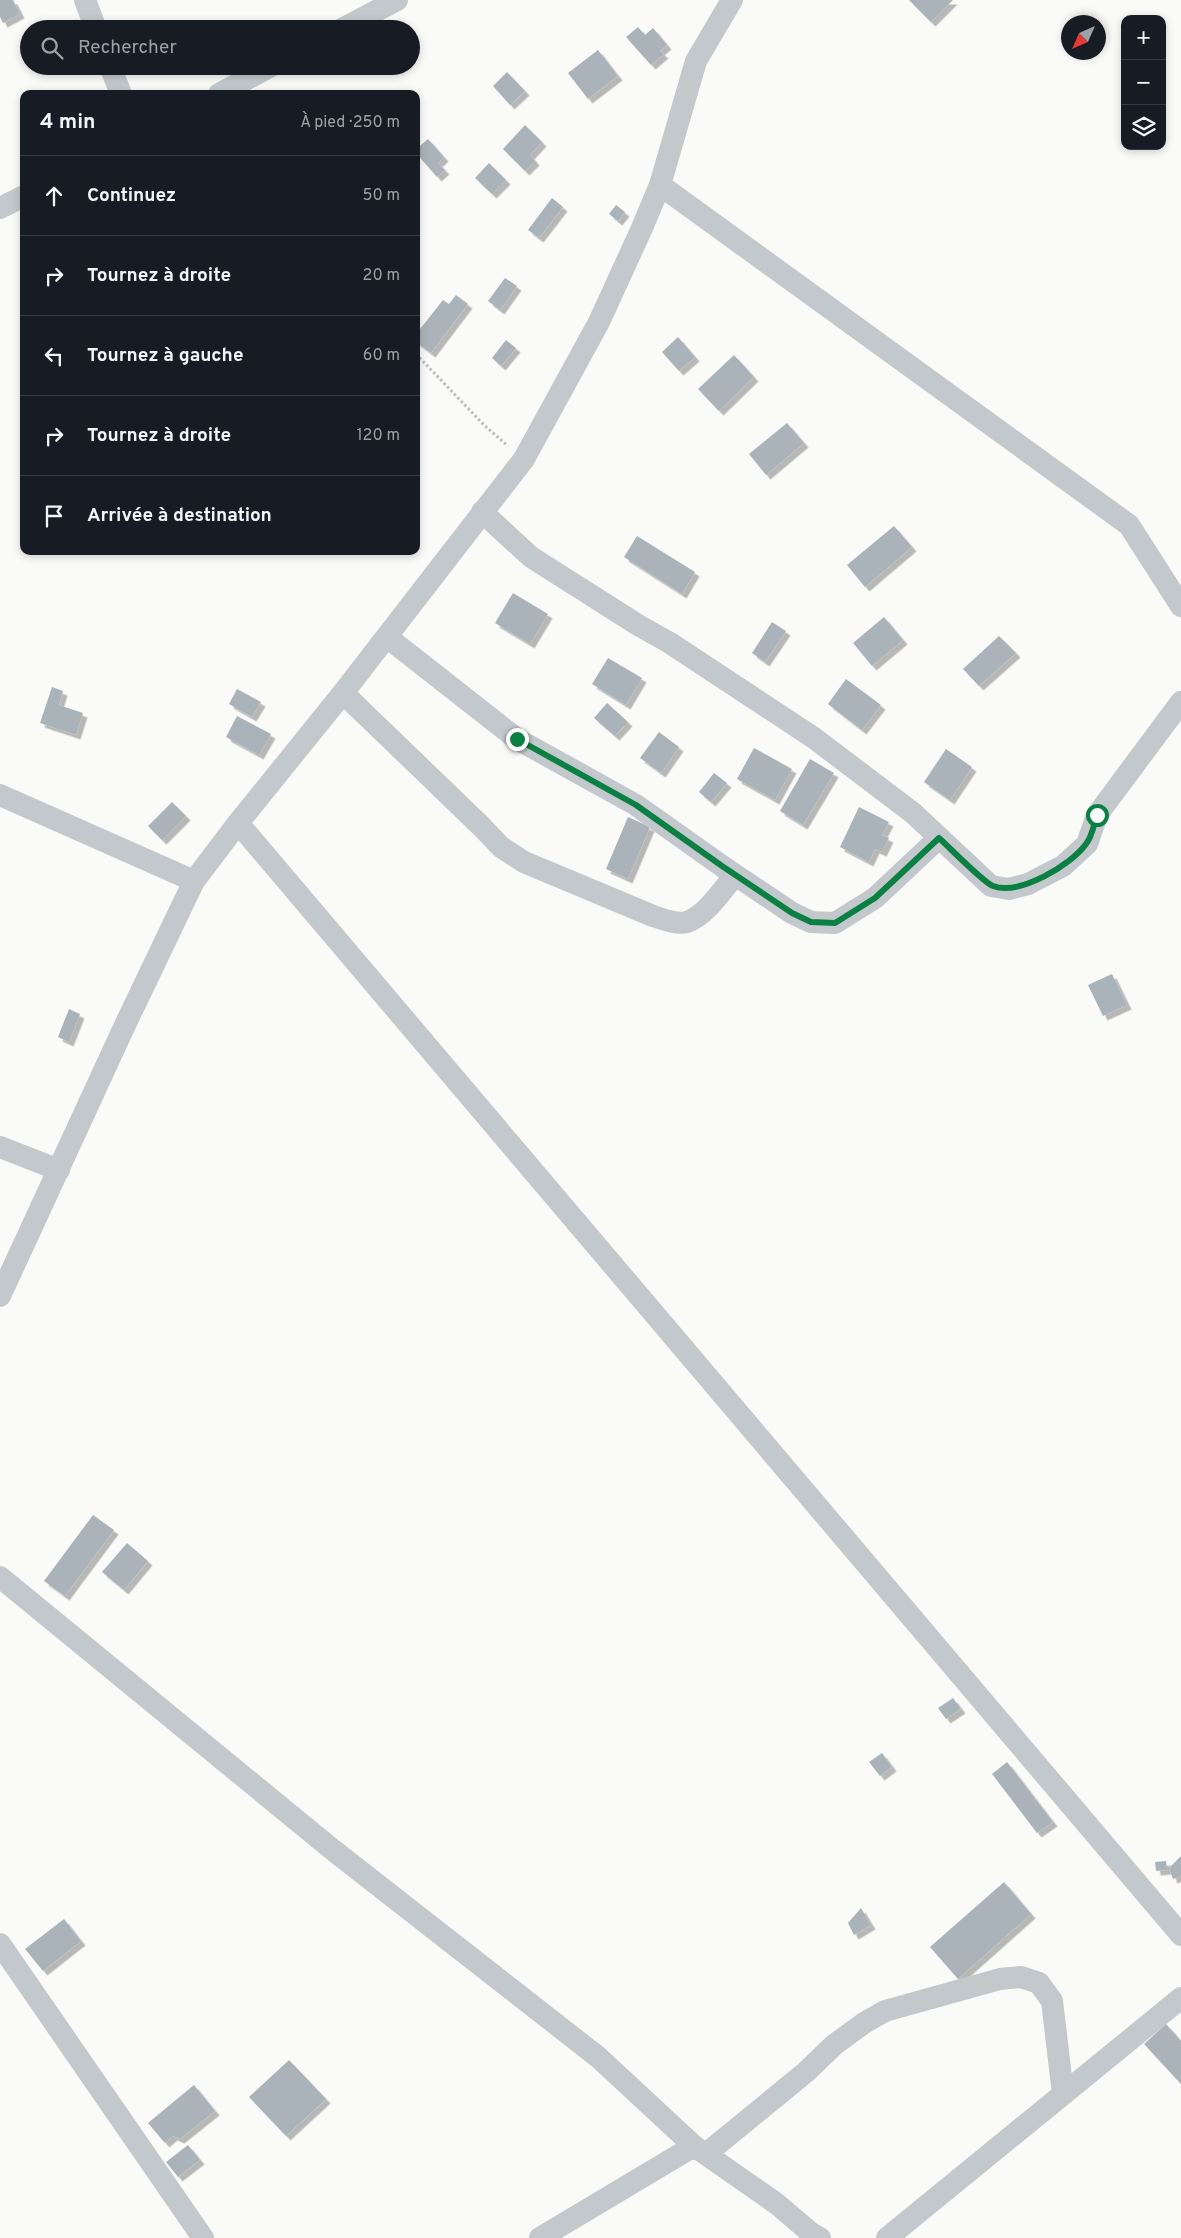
<!DOCTYPE html>
<html lang="fr">
<head>
<meta charset="utf-8">
<style>
	body { margin:0; font-family:Overpass,sans-serif; background:#242831; color:#f1f3f6 }
	.controls { position:absolute; right:15px; top:15px; display:grid; overflow:hidden; border-radius:10px; box-shadow:0 2px 8px #0003 }
	.controls button { width:45px; height:45px; display:grid; place-items:center; padding:0; border:0; border-bottom:1px solid #363941; background:#171b24; color:#f1f3f6; font:25px sans-serif }
	.compass { position:absolute; left:1061px; top:15px; width:45px; height:45px; border-radius:50%; background:#171b24; box-shadow:0 2px 8px #0003; rotate:225deg }
	.stop { position:absolute; width:15px; height:15px; margin:-11px; border:4px solid #0b8043; border-radius:50%; background:#fff }
	.stop.end { background:#0b8043; border-color:#fff; box-shadow:0 1px 5px #0008 }
	.list { margin:0; padding:0; list-style:none }
	h2 { display:flex; justify-content:space-between; align-items:center; height:65px; margin:0; padding:0 20px; font-size:21px }
	h2 small { font-size:16px; font-weight:400; color:#9ea1a6 }
	.list li { display:grid; grid-template-columns:32px 1fr auto; gap:15px; align-items:center; box-sizing:border-box; height:80px; padding:0 20px; border-top:1px solid #363941 }
	.list b { display:block; font-size:19px; white-space:nowrap }
	.list em { font-size:16px; font-style:normal; color:#9ea1a6 }
	.icon { flex:none; width:28px; height:28px; fill:none; stroke:currentColor; stroke-width:2; stroke-linecap:round; stroke-linejoin:round }
	.map { position:relative; flex:none; width:1181px; height:2238px; overflow:hidden }
	.search { position:absolute; background:#171b24; box-shadow:0 2px 8px #0003; left:20px; top:20px; width:400px; height:55px; display:flex; align-items:center; gap:12px; box-sizing:border-box; padding:0 18px; border-radius:28px; color:#9ea1a6; font-size:19px }
	.panel { position:absolute; background:#171b24; box-shadow:0 2px 8px #0003; left:20px; top:90px; width:400px; height:465px; border-radius:10px }
	.map>svg:first-child { display:block }
	.building { fill:#aab3b9; filter:url(#shadow) }
	.lines { fill:none; stroke-linecap:round; stroke-linejoin:round }
	.path { stroke:#bbbfc2; stroke-width:3; stroke-dasharray:2.5 2.5; stroke-linecap:butt }
	.minor { stroke:#c3c8cc; stroke-width:22 }
	.route { stroke:#0b8043; stroke-width:6 }
</style>
</head>
<body>
<div class="map">
<svg width="1181" height="2238" viewBox="0 0 1181 2238">
	<defs>
		<filter id="shadow"><feDropShadow dx="4.5" dy="4.5" stdDeviation="0" flood-color="#0004"/></filter>
	</defs>
	<rect width="100%" height="100%" fill="#fafaf8"/>
	<path class="building" d="M0,0H13L20,14L3,23L0,17Z
		M909,0H953L931,22Z
		M638,27L645,35L653,28L667,45L660,51L664,54L651,65L626,37Z
		M598,50L618,76L588,99L568,73Z
		M507,72L525,91L510,105L493,86Z
		M525,125L542,142L530,155L535,161L525,171L503,149Z
		M428,139L444,157L438,163L445,170L437,177L416,153V149Z
		M489,163L506,180L492,194L475,178Z
		M552,198L563,207L539,238L528,230Z
		M616,205L625,212L618,221L609,214Z
		M505,278L517,286L500,310L488,301Z
		M456,295L468,304L431,353L416,342V334L443,300L449,304Z
		M678,337L695,357L679,371L662,352Z
		M506,340L516,348L501,366L492,358Z
		M734,355L754,377L719,411L698,389Z
		M787,423L804,443L766,475L749,454Z
		M894,526L912,547L865,587L847,565Z
		M637,536L695,572L682,594L624,557Z
		M513,593L548,614L530,644L495,623Z
		M884,617L903,640L872,666L853,643Z
		M772,622L786,631L765,662L752,653Z
		M999,636L1016,653L979,686L963,669Z
		M608,658L642,678L626,705L592,684Z
		M846,679L881,705L862,730L828,704Z
		M52,687L63,691L59,705L83,713L76,735L40,723Z
		M237,689L261,702L252,717L229,704Z
		M607,703L628,722L615,736L594,718Z
		M237,716L271,734L259,755L226,737Z
		M659,732L679,747L661,773L640,758Z
		M754,748L792,769L775,800L737,779Z
		M946,749L972,767L950,800L924,782Z
		M810,759L834,773L803,825L780,811Z
		M714,773L727,783L711,802L699,792Z
		M172,802L186,816L162,840L148,826Z
		M859,807L889,822L882,835L889,838L882,852L875,849L869,862L840,847Z
		M628,817L650,827L628,879L606,869Z
		M1112,974L1127,1005L1103,1016L1088,985Z
		M69,1009L80,1014L69,1042L58,1037Z
		M93,1515L114,1530L65,1596L44,1581Z
		M127,1543L148,1561L124,1590L102,1572Z
		M953,1698L961,1709L946,1719L938,1708Z
		M882,1753L892,1767L880,1776L869,1762Z
		M1007,1762L1053,1822L1037,1833L992,1774Z
		M1181,1856V1876L1173,1879L1169,1868Z
		M1166,1861L1167,1870L1156,1871L1155,1862Z
		M1004,1882L1031,1914L958,1979L930,1947Z
		M861,1908L871,1925L854,1935L848,1923Z
		M64,1919L81,1941L43,1971L25,1949Z
		M1166,2024L1181,2041V2084L1144,2044Z
		M289,2060L326,2099L286,2136L249,2097Z
		M194,2085L215,2111L180,2139L173,2136L165,2143L148,2123Z
		M188,2145L200,2160L178,2177L166,2162Z"/>
	<g class="lines">
		<path class="path" d="M416,354L485,426L508,446"/>
		<path class="minor" d="M85,0L96,29
			M342,29L397,0
			M110,66L121,94
			M219,94L271,66
			M660,185L1129,525L1181,606
			M0,208L24,196
			M482,512L531,557L638,625L670,643L814,738L913,813L991,886L1009,889L1028,884L1063,866L1087,844L1097,815L1181,702
			M387,637L517,739L636,805L722,866L792,913L811,922L835,923L875,898L939,838
			M343,693L482,827L501,847L524,862L653,916C663,919 677,925 687,922C707,915 722,890 735,875
			M0,795L194,881
			M238,823L1181,1935
			M0,1147L59,1170
			M0,1296L125,1025L194,881L238,823L343,693L524,459L599,322L642,228L660,185L696,61L732,0
			M0,1577L333,1850L598,2057L694,2146L777,2204L811,2233L820,2238
			M0,1944L203,2238
			M707,2153L806,2072L834,2045L864,2023L885,2011L1000,1979L1021,1977L1039,1983L1052,2001L1063,2094
			M540,2238L694,2146
			M887,2238L1181,1998"/>
	</g>
	<g class="lines">
		<path class="route" d="M517,739L636,805L722,866L792,913L811,922L835,923L875,898L939,838C948,846 984,883 993,886C1019,896 1071,865 1086,844C1092,837 1094,824 1097,815"/>
	</g>
</svg>
<div class="controls">
<button>+</button>
<button>−</button>
<button><svg class="icon" aria-label="layers" viewBox="0 0 24 24"><path d="M12 4l9 5-9 5-9-5zM3 14l9 5 9-5"/></svg></button>
</div>
<svg class="compass" viewBox="-18 -18 36 36"><path d="M0-13l5 13h-10z" fill="#e53935"/><path d="M0 13l5-13h-10z" fill="#9ea1a6"/></svg>
<div class="stop" style="left:1097px;top:815px"></div>
<div class="stop end" style="left:517px;top:739px"></div>
<div class="search"><svg class="icon" aria-label="search" viewBox="0 0 24 24"><circle cx="10" cy="10" r="6"/><path d="M15 15l6 6"/></svg>Rechercher</div>
<section class="panel">
<h2>4 min<small>À pied · 250 m</small></h2>
<ul class="list">
<li><svg class="icon" aria-label="ahead" viewBox="0 0 24 24"><path d="M12 20V5M6 11l6-6 6 6"/></svg><div><b>Continuez</b></div><em>50 m</em></li>
<li><svg class="icon" aria-label="right" viewBox="0 0 24 24"><path d="M7 20v-9h11M14 6l5 5-5 5"/></svg><div><b>Tournez à droite</b></div><em>20 m</em></li>
<li><svg class="icon" aria-label="left" viewBox="0 0 24 24"><path d="M17 20v-9H6M10 6l-5 5 5 5"/></svg><div><b>Tournez à gauche</b></div><em>60 m</em></li>
<li><svg class="icon" aria-label="right" viewBox="0 0 24 24"><path d="M7 20v-9h11M14 6l5 5-5 5"/></svg><div><b>Tournez à droite</b></div><em>120 m</em></li>
<li><svg class="icon" aria-label="arrive" viewBox="0 0 24 24"><path d="M6 21V4h12l-3 4 3 4H6"/></svg><div><b>Arrivée à destination</b></div></li>
</ul>
</section>
</div>
</body>
</html>
